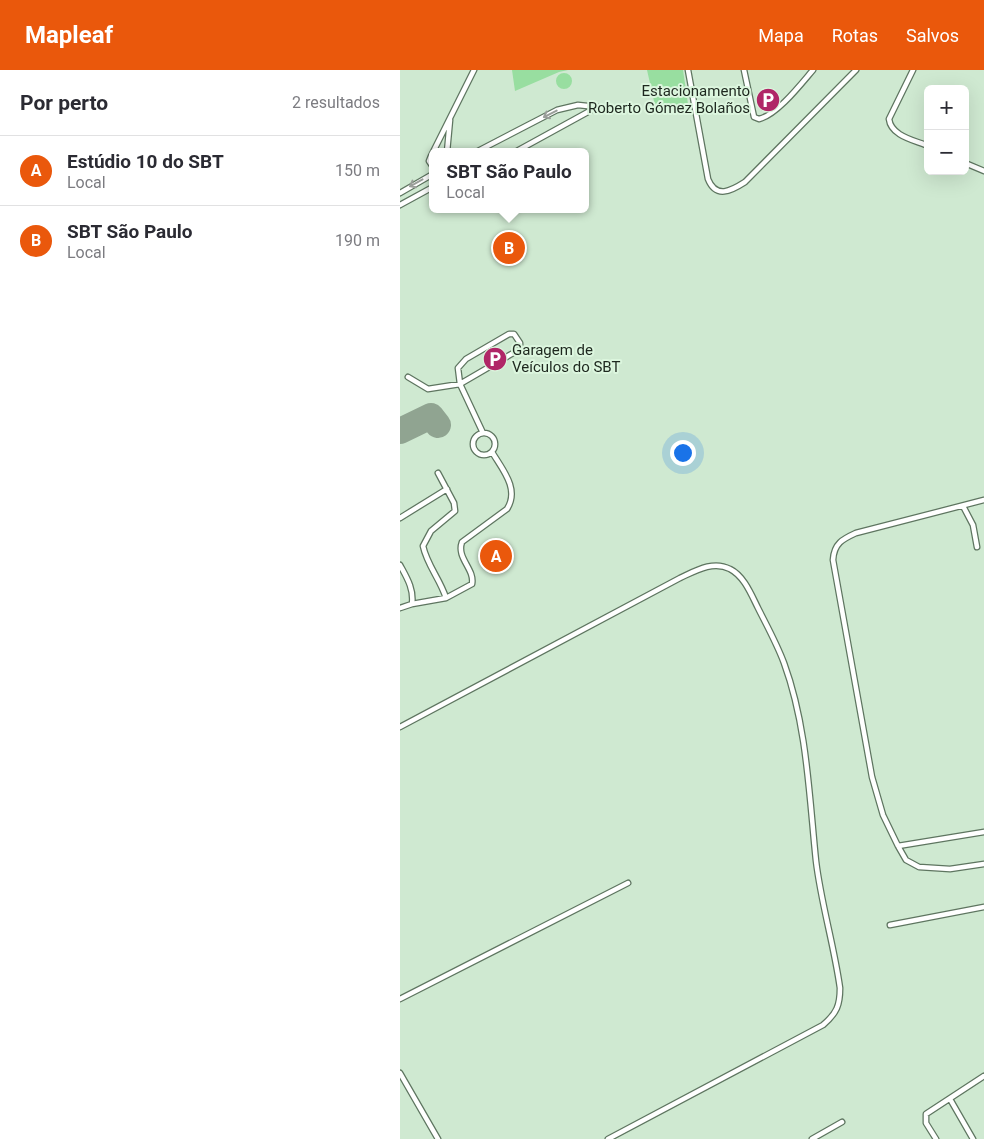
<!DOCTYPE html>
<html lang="pt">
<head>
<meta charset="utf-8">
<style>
	body { margin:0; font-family:Roboto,sans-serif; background:#f7f7f7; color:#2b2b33 }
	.controls { position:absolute; right:15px; top:15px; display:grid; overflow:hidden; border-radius:8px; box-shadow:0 5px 20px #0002 }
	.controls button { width:45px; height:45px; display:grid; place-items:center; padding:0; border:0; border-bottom:1px solid #e1e1e2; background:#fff; color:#2b2b33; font:25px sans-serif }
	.you { position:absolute; left:282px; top:382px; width:18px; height:18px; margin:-12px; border:4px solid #fff; border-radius:50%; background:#1a73e8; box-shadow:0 0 0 8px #1a73e833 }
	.badge { display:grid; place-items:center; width:32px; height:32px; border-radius:50%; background:#ea580c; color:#fff; font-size:16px; font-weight:700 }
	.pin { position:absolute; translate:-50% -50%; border:2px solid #fff; box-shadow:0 1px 5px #0006 }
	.popup { position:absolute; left:29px; top:78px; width:160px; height:65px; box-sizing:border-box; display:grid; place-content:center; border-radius:8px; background:#fff; filter:drop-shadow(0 1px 4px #0005); font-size:16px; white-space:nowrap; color:#7c7c81 }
	.popup b { font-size:19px; color:#2b2b33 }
	.popup::after { content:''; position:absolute; left:50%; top:100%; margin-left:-10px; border:10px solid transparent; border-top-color:#fff }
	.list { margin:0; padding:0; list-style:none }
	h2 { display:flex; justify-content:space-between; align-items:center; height:65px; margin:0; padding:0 20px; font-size:21px }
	h2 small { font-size:16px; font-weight:400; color:#7c7c81 }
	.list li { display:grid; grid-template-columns:32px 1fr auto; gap:15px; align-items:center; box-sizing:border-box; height:70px; padding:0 20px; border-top:1px solid #e1e1e2 }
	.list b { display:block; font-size:19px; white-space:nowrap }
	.list p { margin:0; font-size:16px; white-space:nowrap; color:#7c7c81 }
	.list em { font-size:16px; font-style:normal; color:#7c7c81 }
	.map { position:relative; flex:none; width:584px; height:1069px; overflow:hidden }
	header { display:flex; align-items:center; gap:30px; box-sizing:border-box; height:70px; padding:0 25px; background:#ea580c; color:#fff }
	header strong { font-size:24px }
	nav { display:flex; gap:28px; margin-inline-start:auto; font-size:18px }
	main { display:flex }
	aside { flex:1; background:#fff }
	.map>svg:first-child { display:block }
	.green { fill:#98dea0 }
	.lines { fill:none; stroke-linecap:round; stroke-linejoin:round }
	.taxiway { stroke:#90a491; stroke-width:26 }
	.service-casing { stroke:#5e7560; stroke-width:7 }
	.service { stroke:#fff; stroke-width:4.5 }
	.oneway { stroke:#9a9e9a }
	.labels { text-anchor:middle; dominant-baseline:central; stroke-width:4; stroke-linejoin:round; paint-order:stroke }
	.poi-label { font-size:15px; fill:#1e281f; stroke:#dcf6de; text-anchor:end }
</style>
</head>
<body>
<header>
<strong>Mapleaf</strong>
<nav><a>Mapa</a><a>Rotas</a><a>Salvos</a></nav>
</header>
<main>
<aside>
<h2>Por perto<small>2 resultados</small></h2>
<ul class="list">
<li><span class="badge">A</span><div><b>Estúdio 10 do SBT</b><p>Local</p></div><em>150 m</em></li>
<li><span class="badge">B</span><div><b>SBT São Paulo</b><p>Local</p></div><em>190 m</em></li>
</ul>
</aside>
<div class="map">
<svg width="584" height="1069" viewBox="0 0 584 1069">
	<rect width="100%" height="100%" fill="#cfe9d1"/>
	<path class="green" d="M112,0H168L159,2L115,21Z
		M247,0H283L288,34L256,40Z
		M156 11a8 8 0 1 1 16 0a8 8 0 1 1-16 0Z"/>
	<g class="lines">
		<path class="taxiway" d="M0,361L31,346L38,355"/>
		<g class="service-casing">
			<path id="service" d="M288,0L308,109C316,129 331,121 345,112L456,0
				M344,0L354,47L359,49C377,45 401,14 413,0
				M513,0L489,49C491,66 514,70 528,76
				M47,82L50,50
				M76,82L157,40L178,35L197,37
				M115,82L197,37
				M565,93L584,101
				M33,97L29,91L31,86L74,0
				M0,123L33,104
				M0,135L33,117
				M8,307L28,319L60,314L120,279V273L114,264H109L66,289L58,298L60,314L83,363
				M73 374a11 11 0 1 1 22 0a11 11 0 1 1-22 0Z
				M584,430L456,463C443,469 434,473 433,490L472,707L483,745L498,776L506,790L519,797L550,799L584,794
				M563,436L573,455L577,477
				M0,448L47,419
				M0,495C7,508 14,519 12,534L0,538
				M46,528L72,514C75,499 56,488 62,472L107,439C120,419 102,399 92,382
				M12,534L46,528C40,509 27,495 23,476L31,461L55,441L54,433L38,403
				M0,657L280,508C295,501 313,490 330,499C344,506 351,524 358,538C367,556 377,574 384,593C407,656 409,724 416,791C421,833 434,875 440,918C440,935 437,943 423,955L208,1069
				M498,776L584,762
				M490,855L584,837
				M0,929L228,813
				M0,1003L38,1069
				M550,1029L573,1069
				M412,1069L442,1052
				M536,1069L526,1053V1044L584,1006"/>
		</g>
		<use href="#service" class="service"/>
	</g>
	<defs><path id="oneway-shaft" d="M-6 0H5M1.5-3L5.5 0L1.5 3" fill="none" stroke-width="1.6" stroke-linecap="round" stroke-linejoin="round" transform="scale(1.25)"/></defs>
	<g class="oneway">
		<use href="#oneway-shaft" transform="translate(150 44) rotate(153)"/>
		<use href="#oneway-shaft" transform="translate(16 113) rotate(151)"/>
	</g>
	<defs>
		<g id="parking-disc" transform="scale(1.25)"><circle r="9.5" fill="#b02667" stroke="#dcf6de"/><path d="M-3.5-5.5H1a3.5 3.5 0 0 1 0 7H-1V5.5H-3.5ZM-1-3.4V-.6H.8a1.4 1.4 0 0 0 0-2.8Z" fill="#fff"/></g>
	</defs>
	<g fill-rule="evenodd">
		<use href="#parking-disc" x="368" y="30"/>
		<use href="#parking-disc" x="95" y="289"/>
	</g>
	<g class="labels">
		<g class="poi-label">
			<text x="350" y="21">Estacionamento<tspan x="350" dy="17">Roberto Gómez Bolaños</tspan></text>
			<text x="112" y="280" text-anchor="start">Garagem de<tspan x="112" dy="17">Veículos do SBT</tspan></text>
		</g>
	</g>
</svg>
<div class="controls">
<button>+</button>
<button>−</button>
</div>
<div class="you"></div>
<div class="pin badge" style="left:96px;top:486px">A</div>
<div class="pin badge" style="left:109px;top:178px">B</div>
<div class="popup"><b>SBT São Paulo</b>Local</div>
</div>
</main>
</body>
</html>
